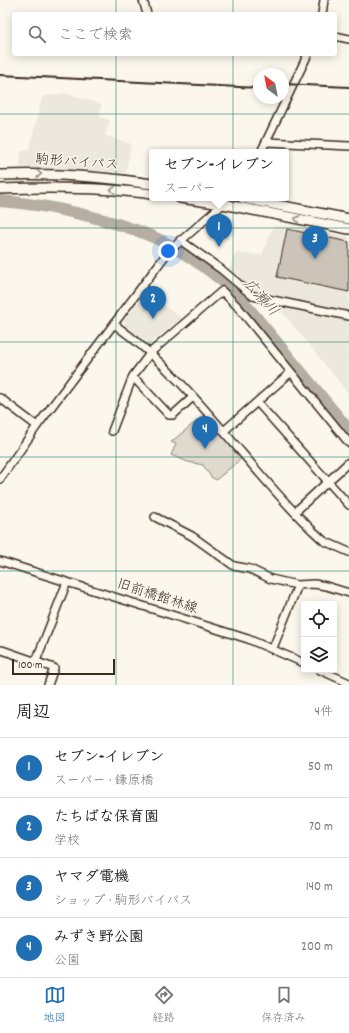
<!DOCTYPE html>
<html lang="ja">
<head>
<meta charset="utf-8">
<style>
	body { margin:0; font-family:Dekko,"Klee One",sans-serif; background:#f2f2f2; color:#222 }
	.controls { position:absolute; right:12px; bottom:12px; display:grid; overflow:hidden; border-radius:4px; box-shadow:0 2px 10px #0003 }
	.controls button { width:36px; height:36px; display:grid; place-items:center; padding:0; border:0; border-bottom:1px solid #e0e0e0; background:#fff; color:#222; font:20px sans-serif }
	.compass { position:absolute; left:253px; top:68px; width:36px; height:36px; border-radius:50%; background:#fff; box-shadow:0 2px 10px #0003; rotate:328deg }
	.scale { position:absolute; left:12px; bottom:10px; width:103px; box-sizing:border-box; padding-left:4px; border:2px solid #3b2a1e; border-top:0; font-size:11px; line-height:14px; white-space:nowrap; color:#3b2a1e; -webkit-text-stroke:3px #fbf7ec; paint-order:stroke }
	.you { position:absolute; left:168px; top:251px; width:14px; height:14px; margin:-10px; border:3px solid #fff; border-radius:50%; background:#1a73e8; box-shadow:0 0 0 6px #1a73e833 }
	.badge { display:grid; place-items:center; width:26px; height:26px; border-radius:50%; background:#1f6fb2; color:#fff; font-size:13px; font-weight:700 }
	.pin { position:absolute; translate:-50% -33px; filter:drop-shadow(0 1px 2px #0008) }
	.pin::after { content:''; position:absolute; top:21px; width:14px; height:12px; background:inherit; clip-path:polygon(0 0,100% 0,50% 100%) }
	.popup { position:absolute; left:149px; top:149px; width:140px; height:52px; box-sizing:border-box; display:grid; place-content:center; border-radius:4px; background:#fff; filter:drop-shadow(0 1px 3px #0005); font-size:13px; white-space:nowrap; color:#767676 }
	.popup b { font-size:15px; color:#222 }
	.popup::after { content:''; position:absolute; left:50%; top:100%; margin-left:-8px; border:8px solid transparent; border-top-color:#fff }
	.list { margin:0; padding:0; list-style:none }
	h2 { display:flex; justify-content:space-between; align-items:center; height:52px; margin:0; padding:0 16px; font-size:17px }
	h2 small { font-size:13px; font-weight:400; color:#767676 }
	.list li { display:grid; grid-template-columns:26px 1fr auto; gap:12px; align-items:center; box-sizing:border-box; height:60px; padding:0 16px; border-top:1px solid #e0e0e0 }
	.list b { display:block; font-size:15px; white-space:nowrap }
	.list p { margin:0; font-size:13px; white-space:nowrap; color:#767676 }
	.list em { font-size:13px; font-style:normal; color:#767676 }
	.icon { flex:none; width:22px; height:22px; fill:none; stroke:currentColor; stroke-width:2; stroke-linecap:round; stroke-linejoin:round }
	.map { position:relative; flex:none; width:349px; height:685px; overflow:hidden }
	.search { position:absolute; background:#fff; box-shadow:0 2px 10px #0003; left:12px; right:12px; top:12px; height:44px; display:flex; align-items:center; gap:10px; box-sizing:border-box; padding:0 14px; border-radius:4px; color:#767676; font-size:15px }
	.sheet { height:292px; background:#fff }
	nav { display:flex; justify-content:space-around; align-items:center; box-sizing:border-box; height:56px; border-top:1px solid #e0e0e0; background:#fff; font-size:11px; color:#767676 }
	nav a { display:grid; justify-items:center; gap:2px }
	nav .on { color:#1f6fb2 }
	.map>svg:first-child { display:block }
	.built { fill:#ede8dd }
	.green { fill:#dfd9ce; stroke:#8d8276 }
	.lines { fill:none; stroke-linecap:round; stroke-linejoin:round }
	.river { stroke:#b6aea2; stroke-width:12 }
	.building { fill:#ccc4b9; stroke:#3b2a1e }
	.minor-casing { stroke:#3b2a1e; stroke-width:10 }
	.major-casing { stroke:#3b2a1e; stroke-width:12 }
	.minor { stroke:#fbf7ec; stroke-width:7 }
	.major { stroke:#fbf7ec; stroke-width:9 }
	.rail { stroke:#3b2a1e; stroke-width:2 }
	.oneway { stroke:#9b9085 }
	.grid { fill:none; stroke:#0f766e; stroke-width:1; stroke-opacity:0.55 }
	.labels { text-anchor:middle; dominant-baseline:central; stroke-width:3; stroke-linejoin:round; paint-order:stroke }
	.street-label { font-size:14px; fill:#3b2a1e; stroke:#fbf7ec }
	.water-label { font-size:15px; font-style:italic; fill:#605246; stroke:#fbf7ec }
</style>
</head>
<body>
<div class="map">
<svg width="349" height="685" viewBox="0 0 349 685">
	<rect width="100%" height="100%" fill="#fbf7ec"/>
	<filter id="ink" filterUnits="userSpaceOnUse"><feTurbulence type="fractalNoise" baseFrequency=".025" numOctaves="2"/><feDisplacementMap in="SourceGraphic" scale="8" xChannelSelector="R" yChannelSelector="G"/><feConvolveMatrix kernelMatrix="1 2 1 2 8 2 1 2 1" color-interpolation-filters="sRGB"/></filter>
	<g filter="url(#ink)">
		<path class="built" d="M65,93L101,104L100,117L110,121L105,135L131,144L126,173L20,168L21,151L29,150L42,97Z
			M273,226H295L349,237V394L279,308L280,298L252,292L229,270L235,253L262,255Z
			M146,293L182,318L150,344L125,326L124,320Z"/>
		<path class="green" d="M204,415L243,457L216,480L211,477L203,465L188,462L171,455L176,444L171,442Z"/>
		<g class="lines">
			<path class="river" d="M0,201C47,204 120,221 162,241C186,253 216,274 236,293L349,430"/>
		</g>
		<path class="building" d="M287,229L349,242V292L277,277Z"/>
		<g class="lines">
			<g class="minor-casing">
				<path id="minor" d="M143,0L147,14
					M322,14L324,0
					M335,36L349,39
					M267,142L349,146
					M261,152L308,54
					M180,240L222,270L253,296L349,316
					M114,324C193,381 243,463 312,530L324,541L349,552
					M132,378L137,381L169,415H173L193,397
					M0,398L37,426
					M257,402L349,505
					M225,430L291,372
					M112,431L133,376L151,352L222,291L238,307L349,443
					M0,479L37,426L168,252L223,204L227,198
					M295,512L349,462
					M155,517L192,536L234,566L250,569L271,579L297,585L314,584L326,586L349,593
					M0,561L248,639L304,663
					M273,648L298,585
					M2,650L54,668L48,685
					M36,661L67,582
					M320,670L349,683"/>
			</g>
			<g class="major-casing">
				<path id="major" d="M0,175C51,173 102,176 152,184
					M0,189C50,187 102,187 152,194
					M180,198L223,204L349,229
					M242,198L349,219"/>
			</g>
			<use href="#minor" class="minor"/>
			<use href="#major" class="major"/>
			<path class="rail" d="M0,75L259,88
				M283,84L349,87"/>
		</g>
		<defs><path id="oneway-chevron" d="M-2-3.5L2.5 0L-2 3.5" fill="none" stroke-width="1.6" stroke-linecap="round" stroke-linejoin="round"/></defs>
		<g class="oneway">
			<use href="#oneway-chevron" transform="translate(39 174) rotate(2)"/>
			<use href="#oneway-chevron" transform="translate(113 190) rotate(-178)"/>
			<use href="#oneway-chevron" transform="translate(297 219) rotate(-169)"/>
		</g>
	</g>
	<path class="grid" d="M116,0V14M233,0V14M116,54V685M233,54V685M0,114H349M0,228H349M0,342H349M0,457H349M0,571H349"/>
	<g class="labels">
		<g class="street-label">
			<text transform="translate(77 163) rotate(4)">駒形バイパス</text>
			<text transform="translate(157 597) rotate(18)">旧前橋館林線</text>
		</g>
		<g class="water-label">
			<text transform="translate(260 298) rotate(48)">広瀬川</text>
		</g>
	</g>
</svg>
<div class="controls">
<button><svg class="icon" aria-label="locate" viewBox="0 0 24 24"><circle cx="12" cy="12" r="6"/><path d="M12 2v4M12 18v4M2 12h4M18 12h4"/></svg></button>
<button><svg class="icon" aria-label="layers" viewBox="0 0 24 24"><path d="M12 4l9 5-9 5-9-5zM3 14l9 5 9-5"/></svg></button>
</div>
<svg class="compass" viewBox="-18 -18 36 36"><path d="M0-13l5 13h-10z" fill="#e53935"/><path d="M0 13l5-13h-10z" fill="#767676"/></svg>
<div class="scale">100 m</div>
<div class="you"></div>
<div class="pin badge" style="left:219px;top:247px">1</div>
<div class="popup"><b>セブン-イレブン</b>スーパー</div>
<div class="pin badge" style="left:153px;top:319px">2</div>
<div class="pin badge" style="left:315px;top:259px">3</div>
<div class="pin badge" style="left:205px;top:449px">4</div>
<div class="search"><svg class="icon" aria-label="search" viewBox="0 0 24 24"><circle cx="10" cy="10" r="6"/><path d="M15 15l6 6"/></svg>ここで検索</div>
</div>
<section class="sheet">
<h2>周辺<small>4件</small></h2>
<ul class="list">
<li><span class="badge">1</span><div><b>セブン-イレブン</b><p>スーパー · 鎌原橋</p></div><em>50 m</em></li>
<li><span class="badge">2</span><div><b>たちばな保育園</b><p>学校</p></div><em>70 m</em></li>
<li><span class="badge">3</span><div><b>ヤマダ電機</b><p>ショップ · 駒形バイパス</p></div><em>140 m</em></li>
<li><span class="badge">4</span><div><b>みずき野公園</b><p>公園</p></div><em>200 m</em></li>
</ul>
</section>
<nav>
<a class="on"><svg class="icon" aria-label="map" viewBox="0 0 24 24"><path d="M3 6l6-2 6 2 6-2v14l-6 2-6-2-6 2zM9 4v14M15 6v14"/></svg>地図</a>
<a><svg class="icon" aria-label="directions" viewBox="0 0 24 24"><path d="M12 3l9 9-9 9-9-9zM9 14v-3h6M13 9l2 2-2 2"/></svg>経路</a>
<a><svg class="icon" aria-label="saved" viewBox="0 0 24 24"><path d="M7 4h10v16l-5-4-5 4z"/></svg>保存済み</a>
</nav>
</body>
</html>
